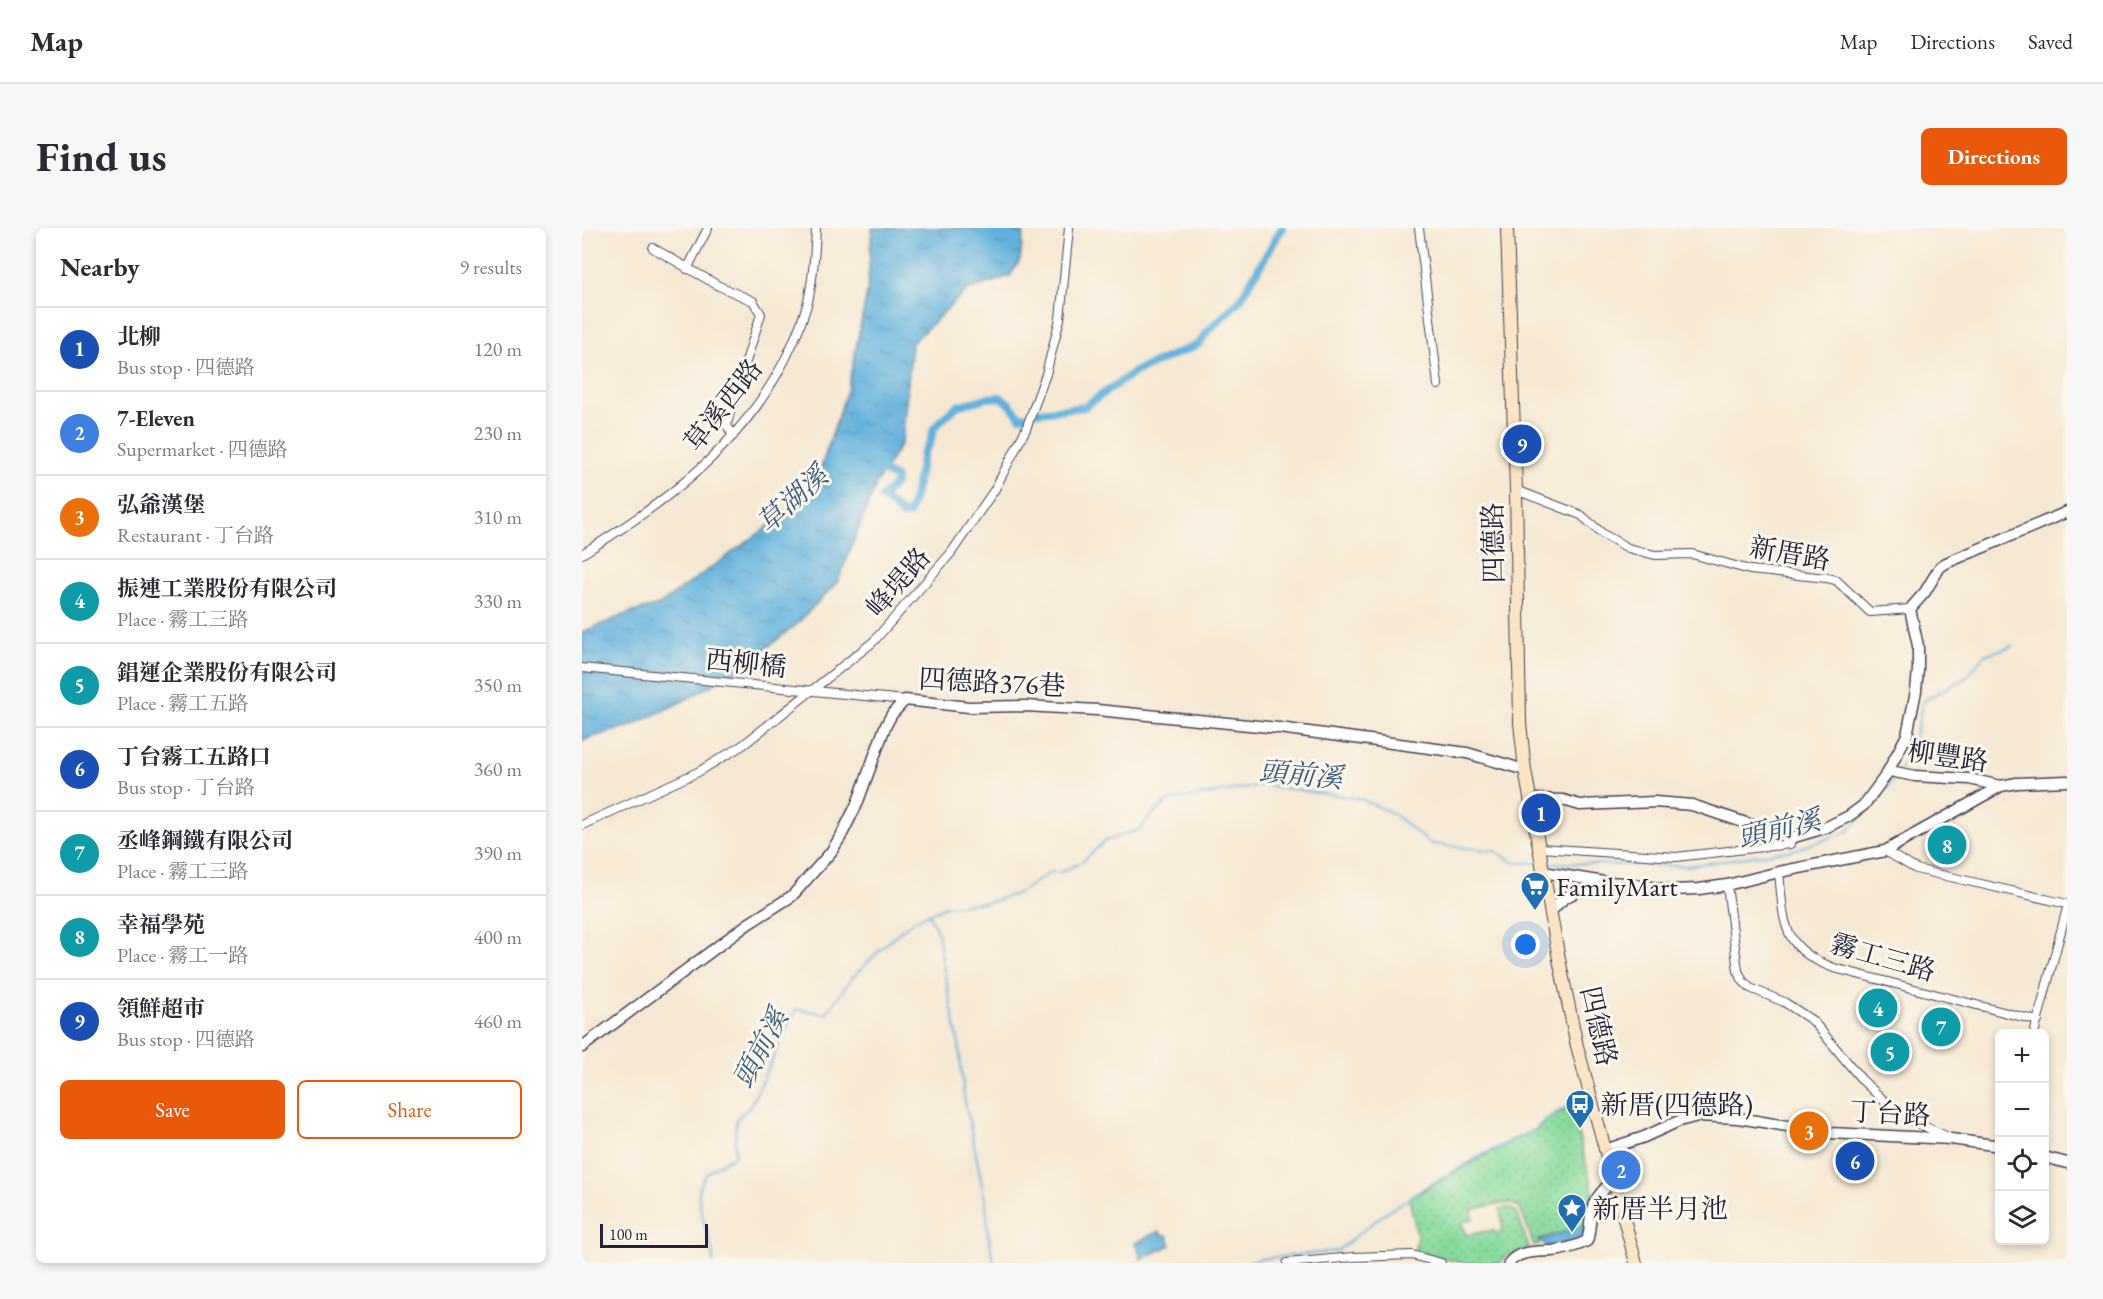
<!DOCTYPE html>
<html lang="en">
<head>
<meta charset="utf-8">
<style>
	body { margin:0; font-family:"EB Garamond","Noto Serif TC",serif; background:#f7f7f7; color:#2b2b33 }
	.controls { position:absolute; right:18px; bottom:18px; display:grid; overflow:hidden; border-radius:9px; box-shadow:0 3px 9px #0003 }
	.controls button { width:54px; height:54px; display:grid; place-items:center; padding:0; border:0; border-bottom:2px solid #e1e1e2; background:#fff; color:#2b2b33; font:30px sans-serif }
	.scale { position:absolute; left:18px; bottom:15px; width:108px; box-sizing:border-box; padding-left:6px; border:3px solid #22223b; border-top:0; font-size:16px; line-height:21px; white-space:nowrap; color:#22223b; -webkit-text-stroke:4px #fbf7ec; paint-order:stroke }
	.you { position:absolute; left:944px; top:717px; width:21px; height:21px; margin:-15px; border:4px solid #fff; border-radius:50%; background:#1a73e8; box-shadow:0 0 0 9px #1a73e833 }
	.badge { display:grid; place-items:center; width:39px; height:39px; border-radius:50%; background:#ea580c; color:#fff; font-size:20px; font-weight:700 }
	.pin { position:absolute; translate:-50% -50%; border:3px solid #fff; box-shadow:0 2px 6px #0006 }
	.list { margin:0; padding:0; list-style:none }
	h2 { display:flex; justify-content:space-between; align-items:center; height:78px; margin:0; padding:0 24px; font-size:26px }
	h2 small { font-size:20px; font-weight:400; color:#7c7c81 }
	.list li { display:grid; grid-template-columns:39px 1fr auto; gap:18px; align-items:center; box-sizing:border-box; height:84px; padding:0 24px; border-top:2px solid #e1e1e2 }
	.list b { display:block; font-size:22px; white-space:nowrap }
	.list p { margin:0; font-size:20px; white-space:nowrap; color:#7c7c81 }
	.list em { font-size:20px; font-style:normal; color:#7c7c81 }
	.actions { display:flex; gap:12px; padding:18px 24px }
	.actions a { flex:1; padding:14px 0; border:2px solid #ea580c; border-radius:9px; text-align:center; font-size:21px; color:#ea580c }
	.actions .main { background:#ea580c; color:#fff }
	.icon { flex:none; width:33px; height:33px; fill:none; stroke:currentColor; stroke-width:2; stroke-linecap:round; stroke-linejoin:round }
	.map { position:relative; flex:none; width:1485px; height:1035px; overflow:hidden; border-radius:9px }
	header { display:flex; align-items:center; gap:36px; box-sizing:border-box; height:84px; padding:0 30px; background:#fff; border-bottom:2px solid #e1e1e2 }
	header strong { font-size:28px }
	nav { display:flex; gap:33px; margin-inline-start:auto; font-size:21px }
	.intro { display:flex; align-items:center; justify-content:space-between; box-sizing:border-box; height:144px; padding:0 36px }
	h1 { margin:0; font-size:42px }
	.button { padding:15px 27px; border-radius:9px; background:#ea580c; color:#fff; font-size:21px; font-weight:700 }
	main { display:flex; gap:36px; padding:0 36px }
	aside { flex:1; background:#fff; border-radius:9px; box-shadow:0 3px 9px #0003 }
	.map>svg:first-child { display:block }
	.grass { fill:url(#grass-dots); stroke:#547e6b; stroke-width:1.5 }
	.water { fill:url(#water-ripples); stroke:#426a8c; stroke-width:1.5 }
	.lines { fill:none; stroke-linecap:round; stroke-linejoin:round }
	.stream { stroke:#62b1dc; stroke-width:2 }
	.canal { stroke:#62b1dc; stroke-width:8 }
	.minor-casing { stroke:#424052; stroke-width:10 }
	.tertiary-casing { stroke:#424052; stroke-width:13 }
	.secondary-casing { stroke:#424052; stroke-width:14 }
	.minor { stroke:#fff; stroke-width:8 }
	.tertiary { stroke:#fff; stroke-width:10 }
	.secondary { stroke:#fce5c4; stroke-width:12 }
	.labels { text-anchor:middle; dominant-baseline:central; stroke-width:6; stroke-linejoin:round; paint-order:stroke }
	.street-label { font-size:27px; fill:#22223b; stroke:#fbf7ec }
	.poi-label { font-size:27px; fill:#22223b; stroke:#fbf7ec; text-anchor:start }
	.water-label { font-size:28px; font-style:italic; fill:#3c5b7b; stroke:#fbf7ec }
</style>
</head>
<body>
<header>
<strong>Map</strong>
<nav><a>Map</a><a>Directions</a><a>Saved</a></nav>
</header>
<div class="intro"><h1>Find us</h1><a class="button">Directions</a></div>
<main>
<aside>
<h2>Nearby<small>9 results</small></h2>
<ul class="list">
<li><span class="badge" style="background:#1a4fb4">1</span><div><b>北柳</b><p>Bus stop · 四德路</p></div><em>120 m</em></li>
<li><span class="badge" style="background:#3f7fe0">2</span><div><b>7-Eleven</b><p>Supermarket · 四德路</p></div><em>230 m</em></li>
<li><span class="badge" style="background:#e8710a">3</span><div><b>弘爺漢堡</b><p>Restaurant · 丁台路</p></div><em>310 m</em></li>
<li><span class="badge" style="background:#0f9aa8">4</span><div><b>振連工業股份有限公司</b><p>Place · 霧工三路</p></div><em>330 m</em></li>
<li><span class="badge" style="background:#0f9aa8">5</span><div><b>錩運企業股份有限公司</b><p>Place · 霧工五路</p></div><em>350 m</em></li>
<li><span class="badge" style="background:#1a4fb4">6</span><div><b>丁台霧工五路口</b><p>Bus stop · 丁台路</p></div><em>360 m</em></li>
<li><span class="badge" style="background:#0f9aa8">7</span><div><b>丞峰鋼鐵有限公司</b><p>Place · 霧工三路</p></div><em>390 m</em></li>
<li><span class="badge" style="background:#0f9aa8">8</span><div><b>幸福學苑</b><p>Place · 霧工一路</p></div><em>400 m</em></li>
<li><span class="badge" style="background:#1a4fb4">9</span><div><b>領鮮超市</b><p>Bus stop · 四德路</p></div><em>460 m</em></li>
</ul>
<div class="actions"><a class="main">Save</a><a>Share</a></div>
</aside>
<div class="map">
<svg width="1485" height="1035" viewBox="0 0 1485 1035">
	<defs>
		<pattern id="grass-dots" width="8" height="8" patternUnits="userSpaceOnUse" patternTransform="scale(1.5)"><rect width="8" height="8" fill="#87da9b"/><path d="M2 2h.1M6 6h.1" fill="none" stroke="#74bb86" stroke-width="1.8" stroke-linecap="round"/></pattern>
		<pattern id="water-ripples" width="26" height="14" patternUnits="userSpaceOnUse" patternTransform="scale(1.5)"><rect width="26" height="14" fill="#62b1dc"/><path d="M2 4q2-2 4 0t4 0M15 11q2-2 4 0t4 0" fill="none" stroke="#5090b4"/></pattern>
	</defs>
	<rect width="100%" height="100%" fill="#fbf7ec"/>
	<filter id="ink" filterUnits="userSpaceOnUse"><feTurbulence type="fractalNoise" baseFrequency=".0167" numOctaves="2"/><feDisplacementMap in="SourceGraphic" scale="12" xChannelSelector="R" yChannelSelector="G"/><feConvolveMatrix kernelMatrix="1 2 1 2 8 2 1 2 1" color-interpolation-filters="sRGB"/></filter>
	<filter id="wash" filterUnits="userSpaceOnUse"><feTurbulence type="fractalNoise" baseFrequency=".008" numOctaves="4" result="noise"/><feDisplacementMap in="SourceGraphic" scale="24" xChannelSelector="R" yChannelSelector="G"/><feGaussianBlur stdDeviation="1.35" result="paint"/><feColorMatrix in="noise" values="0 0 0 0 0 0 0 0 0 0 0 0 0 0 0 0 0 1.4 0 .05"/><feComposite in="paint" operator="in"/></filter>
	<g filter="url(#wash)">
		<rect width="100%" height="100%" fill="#f6e8d3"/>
		<path class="grass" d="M989,878L1012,967L1008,996L956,1012L957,1017L952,1018L938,980C926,970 904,979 890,982L891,991L880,994L884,1007L911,1002L914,1005H918L921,999L918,981L927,980L934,983L947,1020L924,1028L919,1035H881L833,1023L835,1007L827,970L930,912L954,902L965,891Z"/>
		<path class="water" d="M290,0H442L438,32L428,48L385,62L330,115L320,214L295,254L256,353L214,397L158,441L101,473L49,498L7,510L0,514V404L47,385L77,377L184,300L233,257L266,159L285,65Z
			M1008,996C1005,1014 967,1028 957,1012Z
			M577,1003L581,1008L585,1007L589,1017L559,1031L553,1015Z"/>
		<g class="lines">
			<path class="stream" d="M1319,541L1329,526L1341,473L1385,449L1402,427L1431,418
				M965,635L1105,638L1211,622L1265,604L1299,568L1314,548
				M347,686L357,708L360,732L377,817L382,868L404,976L406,1005L412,1035
				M131,1035C133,1009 106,974 122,949C128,940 144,933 153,927L154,891L168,879L214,781L244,786L269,751L310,710L333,692L364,678L408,674L437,665L469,644H479L500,634L523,613L559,601L565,591L586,573L681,557L779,571L810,585L849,616L913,623L933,635H957
				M663,1035L678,1031L755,1023L807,982L825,972L830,967L898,928L953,902L963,892L986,878L1002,872"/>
			<path class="canal" d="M456,184L502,179L554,143L617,116L625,104L658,72L700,0
				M291,247L302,244L314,250L313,256L300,269L317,283L319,287L327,286L334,262L341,225L348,215L352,200L363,189L375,178L405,170L418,169L427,175L438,189L442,188"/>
		</g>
	</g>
	<g filter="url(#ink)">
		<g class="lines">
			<g class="minor-casing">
				<path id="minor" d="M837,0L856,157
					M71,20L137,58L171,73L179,86L148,184L145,197L151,208
					M105,41L126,0
					M934,262L999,287L1021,306L1046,320L1073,327L1110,326L1168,342L1245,350L1254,352L1288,384L1328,381
					M0,326C101,264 189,195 225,77C231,55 233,23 234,0
					M0,440L323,472
					M0,597L116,544L161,517L291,414L369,325L413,261L444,201L464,146L478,91L487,0
					M958,620L1094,629L1208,616L1209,610
					M1303,623L1334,641L1485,676
					M1197,644C1202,694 1199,721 1252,740L1456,793
					M1145,657L1156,743L1161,753L1168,760L1202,774L1231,793L1280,852L1317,887L1366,909
					M1452,806L1485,680
					M705,1035L772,1029L830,1027L859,1035"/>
			</g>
			<g class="tertiary-casing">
				<path id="tertiary" d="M1308,543L1333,548L1387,551L1419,558L1435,555L1485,553
					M949,571L981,572L998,577L1073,574L1110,577L1209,610L1243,600L1267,588L1282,577L1304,547L1325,507L1334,463L1336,442V418L1328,381L1343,364L1358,339L1364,335L1485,284
					M961,644L1022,654L1045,655L1088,662L1117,661L1145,657L1197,644L1303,623L1419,558
					M969,684C981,666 1000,662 1019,655
					M0,819L166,696L210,668L249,624L259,608L275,576L303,499L310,486L323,472L387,479L443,478L515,482L697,500L885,525L943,542
					M1023,922L1062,909L1097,893L1116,888L1156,890L1248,905L1369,911L1418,918
					M1462,929L1485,935
					M927,1035C938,1020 962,1025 978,1022C987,1020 997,1017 1005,1013C1009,1001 1007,990 1011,978C1014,968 1025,959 1032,950"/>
			</g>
			<g class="secondary-casing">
				<path id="secondary" d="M925,0L934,262L938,495L943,542L977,731L995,818L1054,1035"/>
			</g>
			<use href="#minor" class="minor"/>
			<use href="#tertiary" class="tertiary"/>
			<use href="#secondary" class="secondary"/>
		</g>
	</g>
	<defs>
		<g id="supermarket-pin" transform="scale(1.5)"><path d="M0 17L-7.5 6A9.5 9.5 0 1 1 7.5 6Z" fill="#1f6fb2" stroke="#fbf7ec"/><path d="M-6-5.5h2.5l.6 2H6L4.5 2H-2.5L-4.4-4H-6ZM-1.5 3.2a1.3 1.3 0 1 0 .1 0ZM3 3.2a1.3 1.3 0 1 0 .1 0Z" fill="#fff"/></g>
		<g id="bus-pin" transform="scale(1.5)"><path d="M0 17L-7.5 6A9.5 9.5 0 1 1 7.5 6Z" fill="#1f6fb2" stroke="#fbf7ec"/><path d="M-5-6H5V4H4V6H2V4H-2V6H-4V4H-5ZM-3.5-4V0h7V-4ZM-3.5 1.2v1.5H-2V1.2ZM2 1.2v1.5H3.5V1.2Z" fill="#fff"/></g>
		<g id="sight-pin" transform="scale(1.5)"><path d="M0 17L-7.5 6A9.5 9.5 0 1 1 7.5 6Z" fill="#1f6fb2" stroke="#fbf7ec"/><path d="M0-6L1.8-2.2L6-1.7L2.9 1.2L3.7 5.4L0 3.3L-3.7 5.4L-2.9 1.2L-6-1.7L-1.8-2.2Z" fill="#fff"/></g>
	</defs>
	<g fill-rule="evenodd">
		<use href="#supermarket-pin" x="953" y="658"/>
		<use href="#bus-pin" x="998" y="876"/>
		<use href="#sight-pin" x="990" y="980"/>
	</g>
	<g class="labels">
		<g class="street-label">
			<text transform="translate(141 177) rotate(-52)">草溪西路</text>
			<text transform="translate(911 315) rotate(-91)">四德路</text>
			<text transform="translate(1208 325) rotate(10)">新厝路</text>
			<text transform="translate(316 354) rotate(-49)">峰堤路</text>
			<text transform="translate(164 435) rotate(6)">西柳橋</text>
			<text transform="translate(410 454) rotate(3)">四德路376巷</text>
			<text transform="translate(1366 528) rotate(8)">柳豐路</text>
			<text transform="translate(1301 729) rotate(16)">霧工三路</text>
			<text transform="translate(1017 798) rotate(77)">四德路</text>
			<text transform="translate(1308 885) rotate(3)">丁台路</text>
		</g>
		<g class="poi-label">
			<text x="974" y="658">FamilyMart</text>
			<text x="1019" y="876">新厝(四德路)</text>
			<text x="1011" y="980">新厝半月池</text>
		</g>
		<g class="water-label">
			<text transform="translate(210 271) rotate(-42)">草湖溪</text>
			<text transform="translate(719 546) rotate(5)">頭前溪</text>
			<text transform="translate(1197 600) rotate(-13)">頭前溪</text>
			<text transform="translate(178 820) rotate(-62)">頭前溪</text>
		</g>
	</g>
</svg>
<div class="controls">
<button>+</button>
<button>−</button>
<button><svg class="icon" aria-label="locate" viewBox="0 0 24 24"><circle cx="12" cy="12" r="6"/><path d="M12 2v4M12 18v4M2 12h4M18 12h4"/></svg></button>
<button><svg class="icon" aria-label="layers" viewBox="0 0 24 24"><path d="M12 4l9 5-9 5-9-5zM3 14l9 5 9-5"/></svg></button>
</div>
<div class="scale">100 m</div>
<div class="you"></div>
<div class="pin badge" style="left:959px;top:585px;background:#1a4fb4">1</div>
<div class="pin badge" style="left:1039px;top:942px;background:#3f7fe0">2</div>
<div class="pin badge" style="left:1227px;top:903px;background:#e8710a">3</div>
<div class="pin badge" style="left:1296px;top:780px;background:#0f9aa8">4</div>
<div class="pin badge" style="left:1308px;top:824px;background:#0f9aa8">5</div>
<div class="pin badge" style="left:1273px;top:933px;background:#1a4fb4">6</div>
<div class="pin badge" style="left:1359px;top:799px;background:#0f9aa8">7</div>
<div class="pin badge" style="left:1365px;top:617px;background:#0f9aa8">8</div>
<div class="pin badge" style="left:940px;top:216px;background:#1a4fb4">9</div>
</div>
</main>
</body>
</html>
